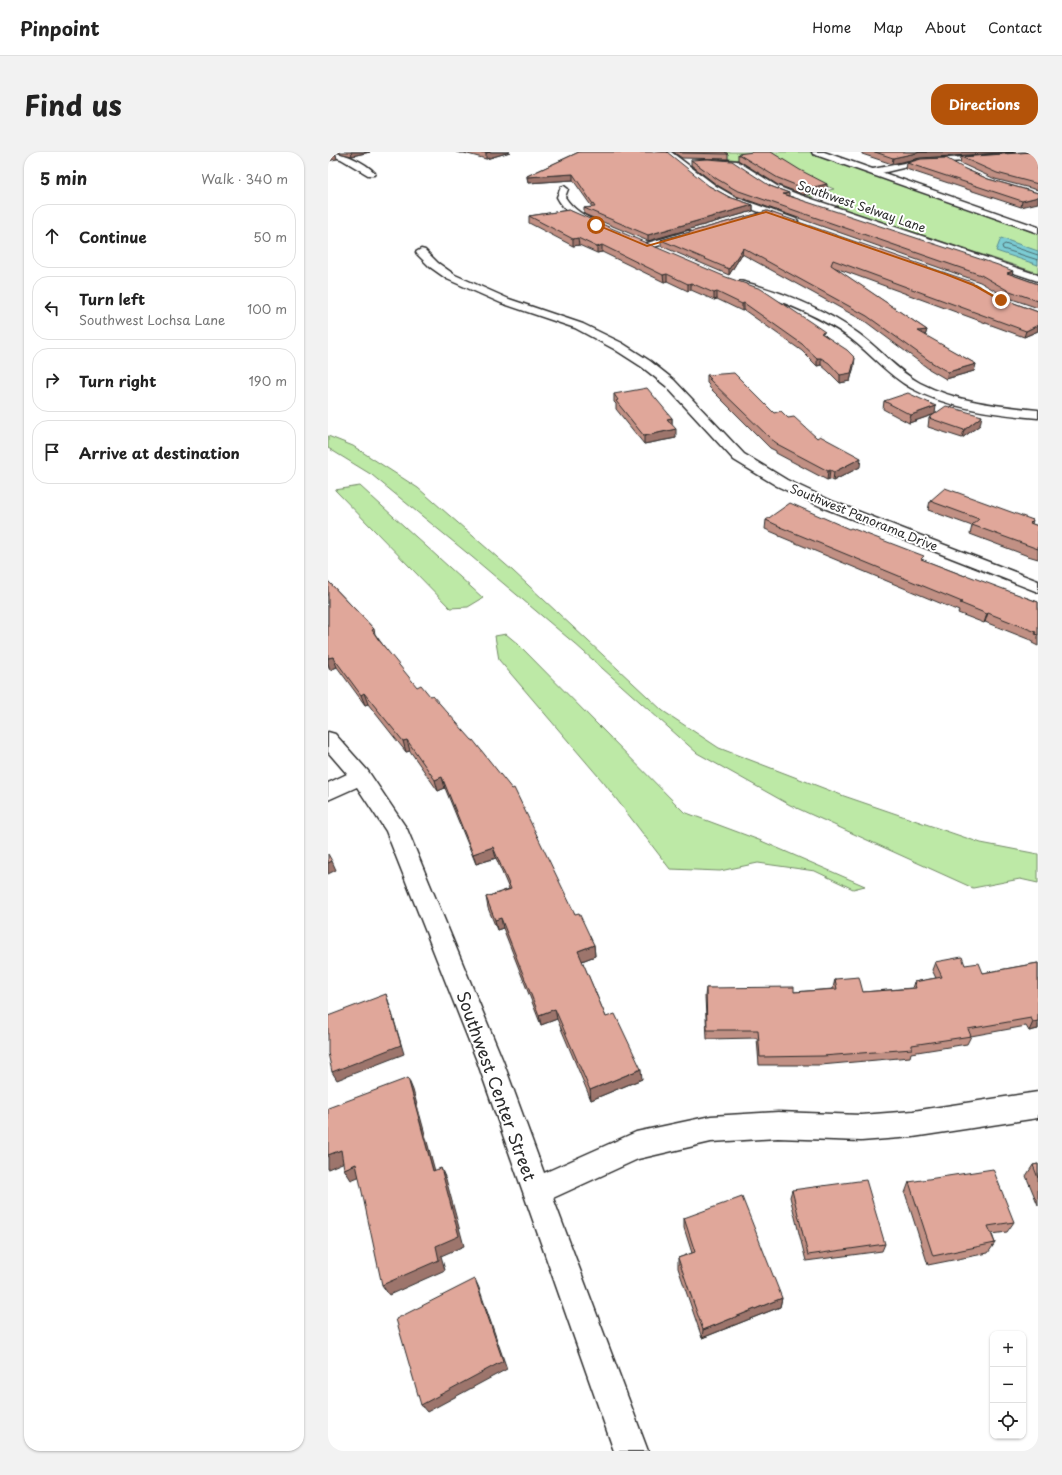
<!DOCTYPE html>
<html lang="en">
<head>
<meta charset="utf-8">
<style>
	body { margin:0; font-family:"Playpen Sans",sans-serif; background:#f2f2f2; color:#222 }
	.controls { position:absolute; right:12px; bottom:12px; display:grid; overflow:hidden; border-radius:8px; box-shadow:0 1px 3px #0004 }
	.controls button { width:36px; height:36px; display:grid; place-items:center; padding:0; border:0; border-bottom:1px solid #e0e0e0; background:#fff; color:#222; font:20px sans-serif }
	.stop { position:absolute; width:12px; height:12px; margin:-9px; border:3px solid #b45309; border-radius:50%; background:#fff }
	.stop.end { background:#b45309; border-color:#fff; box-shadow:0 1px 4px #0008 }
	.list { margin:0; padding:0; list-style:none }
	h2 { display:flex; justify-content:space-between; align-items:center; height:52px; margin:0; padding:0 16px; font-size:17px }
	h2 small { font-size:13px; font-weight:400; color:#767676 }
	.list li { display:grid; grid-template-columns:26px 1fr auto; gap:12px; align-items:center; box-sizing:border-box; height:64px; margin:0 8px 8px; padding:0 8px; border:1px solid #e0e0e0; border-radius:16px }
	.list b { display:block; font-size:15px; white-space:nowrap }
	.list p { margin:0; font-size:13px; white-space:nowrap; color:#767676 }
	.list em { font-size:13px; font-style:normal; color:#767676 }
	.icon { flex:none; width:22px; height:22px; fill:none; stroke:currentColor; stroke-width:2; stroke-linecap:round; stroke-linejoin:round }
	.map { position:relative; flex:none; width:710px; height:1299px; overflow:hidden; border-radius:16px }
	header { display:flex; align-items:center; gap:24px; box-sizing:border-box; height:56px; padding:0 20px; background:#fff; border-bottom:1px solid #e0e0e0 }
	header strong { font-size:19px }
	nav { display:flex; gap:22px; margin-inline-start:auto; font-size:14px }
	.intro { display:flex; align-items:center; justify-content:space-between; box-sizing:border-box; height:96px; padding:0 24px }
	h1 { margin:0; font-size:28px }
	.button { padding:10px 18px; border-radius:16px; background:#b45309; color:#fff; font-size:14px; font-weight:700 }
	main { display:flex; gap:24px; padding:0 24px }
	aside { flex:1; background:#fff; border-radius:16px; box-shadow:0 1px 3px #0004 }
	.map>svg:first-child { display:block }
	.green { fill:#bde9a6; stroke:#748a68 }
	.water { fill:#7bccd3; stroke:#5b8c90 }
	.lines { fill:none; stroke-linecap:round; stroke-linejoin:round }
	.shore { stroke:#4b6b6e; stroke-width:1 }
	.street-casing { stroke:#2b2b2b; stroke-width:3 }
	.secondary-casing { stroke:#2b2b2b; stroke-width:3 }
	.street { fill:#fff; fill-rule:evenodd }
	.secondary { fill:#fff; fill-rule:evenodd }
	.wall { fill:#c19084; stroke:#2b2b2b }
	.shaded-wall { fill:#9d756c; stroke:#2b2b2b }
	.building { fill:#e0a79a; stroke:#2b2b2b }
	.route { fill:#b45309 }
	.labels { text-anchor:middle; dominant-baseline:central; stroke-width:4; stroke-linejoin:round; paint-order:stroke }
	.far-street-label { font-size:12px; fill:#2b2b2b; stroke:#fff }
	.near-street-label { font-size:17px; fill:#2b2b2b; stroke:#fff }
</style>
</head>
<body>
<header>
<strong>Pinpoint</strong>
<nav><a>Home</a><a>Map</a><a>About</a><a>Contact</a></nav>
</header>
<div class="intro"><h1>Find us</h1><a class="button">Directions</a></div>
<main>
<aside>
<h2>5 min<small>Walk · 340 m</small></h2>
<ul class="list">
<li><svg class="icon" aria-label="ahead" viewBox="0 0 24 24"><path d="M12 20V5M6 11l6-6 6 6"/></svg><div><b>Continue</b></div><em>50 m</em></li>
<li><svg class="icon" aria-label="left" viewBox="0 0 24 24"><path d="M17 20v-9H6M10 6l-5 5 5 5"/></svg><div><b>Turn left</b><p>Southwest Lochsa Lane</p></div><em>100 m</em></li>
<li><svg class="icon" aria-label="right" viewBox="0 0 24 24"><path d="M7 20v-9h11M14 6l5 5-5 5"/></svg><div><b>Turn right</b></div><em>190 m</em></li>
<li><svg class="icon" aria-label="arrive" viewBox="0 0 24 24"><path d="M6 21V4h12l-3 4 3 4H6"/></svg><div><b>Arrive at destination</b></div></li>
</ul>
</aside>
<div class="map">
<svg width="710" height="1299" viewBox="0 0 710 1299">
	<rect width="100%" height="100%" fill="#fff"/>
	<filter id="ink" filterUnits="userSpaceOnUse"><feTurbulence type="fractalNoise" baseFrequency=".025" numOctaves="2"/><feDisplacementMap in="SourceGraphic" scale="8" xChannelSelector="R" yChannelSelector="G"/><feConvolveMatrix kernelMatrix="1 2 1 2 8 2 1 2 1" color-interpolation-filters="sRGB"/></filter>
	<g filter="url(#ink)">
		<path class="green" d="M353,0H481L710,82V121L509,55L508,54L513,51L490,44L484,45L479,43L506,37L473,23L443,4L410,8Z
			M0,284L25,294L90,336L185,419L335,559L391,596L516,644L653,691L710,702V731L692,727L645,736L462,653L369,601L246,491L144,405L44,323L0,296Z
			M32,334L155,446L140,455L122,456L7,338Z
			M178,482L190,492L356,660L431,688L537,734L525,737L487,719L430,711L392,719L342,717L276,631L171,508L167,484Z"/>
		<path class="water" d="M673,86L710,99V113L668,99Z"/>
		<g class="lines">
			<path class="shore" d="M710,103L677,92L674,94L675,97L710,108"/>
			<g class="street-casing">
				<path id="street" d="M0,0C15,0 37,10 47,21L46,23H40L13,7L0,3Z
					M334,0H343L388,34L407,45L468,67L470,69L468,71H462L401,49L382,38Z
					M710,0V4L592,12L545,23L541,20L545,17L592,8Z
					M380,7L409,9L449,34L469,42L710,123V129L463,46L443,38L404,13L380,11Z
					M236,34L240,37L237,45C245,58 257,64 270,70L272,72L270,74C255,78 235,57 229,45L233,35Z
					M360,79L363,80L365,82L363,84L319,97L314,94L316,92Z
					M93,97L97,98L110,111L127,123L181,147L255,172L294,191L322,209L346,228L416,302L459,328L506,350L710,429V440L496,356L449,334L406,308L338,234L314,215L286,197L247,176L173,151L119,127L102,115L89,102L88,100Z
					M412,129C453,139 497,157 531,182C552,197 569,219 592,231C629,250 670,254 710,258V266C667,262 622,257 583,236C560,223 543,202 522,186C488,161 447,147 408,134L407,132Z
					M0,580L7,582L40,619L79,677L175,909L216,1021L308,980L383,964L450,960L533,963L585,959L710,940V966L585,985L533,989L450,986L383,990L310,1007L225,1046L320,1299H286L149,909L58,679L29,635L0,648V631L19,622L0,600Z"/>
			</g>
			<g class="secondary-casing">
				<path id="secondary" d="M484,0H496L710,75V81L485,2Z"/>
			</g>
			<use href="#street" class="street"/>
			<use href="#secondary" class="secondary"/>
		</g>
		<path class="wall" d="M6,0H42L24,4Z
			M128,0H182L158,7L136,1H132Z
			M251,0L381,34L401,45L425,53V59L320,89L256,62V56L264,55L245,28L200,31L199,24Z
			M345,0H397L400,2V7L354,6Z
			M534,0H688L592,6L564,12L534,2Z
			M710,0V38L667,27L632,11L633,5Z
			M410,2L499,38L477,43L450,33L410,8Z
			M363,8L442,34L461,41V44L710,132V156L678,145L652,130L408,44L389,33L363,13Z
			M579,11L637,17L660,27L710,41L693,55L578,17Z
			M241,58L497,183L526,214L522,229L512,231L500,219L493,213L489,214L474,199L416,158L414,159L389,147L386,148L363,138L360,139L339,129L336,130L274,100L269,101L251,93L245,94L201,71V64Z
			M439,59L710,160V179L696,185L505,115L599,178L597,184L648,212L646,219L618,227L601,217L538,170L414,102L401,123L333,94V88Z
			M379,223L446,261L460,266L532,315L505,329L501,327L499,328L448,301V299L442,296L381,235V233L379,231Z
			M286,242L344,266V273L348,286L316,292L288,257V252L286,250Z
			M556,249L607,262L581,271L555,257Z
			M601,266L652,273L634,286L600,275Z
			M602,349L705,368L704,372L710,374V407L700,404L642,382L644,374L600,358Z
			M438,368L595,408L637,424L710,450V494L704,491L705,489L657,470L656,471L630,461L631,459L451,384V383L437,377Z
			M0,429L46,477L47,482L247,762L266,793L267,804L254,809L278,865L314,927L263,948L229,867L213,873L175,776L169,778L160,756L158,745L181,737L168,706L148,712L117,636L110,639L82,599L78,600L40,552L37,553L9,515L2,518L0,515Z
			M607,810L637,813L655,821L710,811V877L701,879L698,874L643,884L639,892L583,901L582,905L493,913H431L429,886L379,887L377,844L378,836L466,840L505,837V836L507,827L535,840L584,836L586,830L608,826L604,818Z
			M710,1012V1053L698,1024L705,1013Z
			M581,1030L686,1070L679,1080L664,1082L667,1091L660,1101L600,1113L577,1041Z
			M464,1038L557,1092L554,1099L478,1109L462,1045Z
			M356,1066L454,1146L452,1155L374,1186L350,1116V1106L364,1101L356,1076Z"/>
		<path class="shaded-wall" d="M23,0H42L24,4Z
			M162,0H182L158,7V1Z
			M593,0H688L592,6L564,12L565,6Z
			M8,2L9,7L0,9V4Z
			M245,22V28L200,31L199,25Z
			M499,32V38L477,43V37Z
			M710,45V51L693,55L694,49Z
			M425,53V59L320,89V83Z
			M250,86L251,93L245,94V87Z
			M274,93V100L269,101V95Z
			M415,96L414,102L401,123V117Z
			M685,119L683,125L679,121Z
			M339,122V129L336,130L335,123Z
			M363,131V138L360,139V132Z
			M389,140V147L386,148V141Z
			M416,151V158L414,159V152Z
			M710,173V179L696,185L698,179Z
			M599,178L597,184L590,179Z
			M489,206H493V213L489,214Z
			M527,206L526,214L522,229L512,231V223Z
			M648,212L646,219L618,227L620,220Z
			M608,254L607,262L581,271L583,263Z
			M654,264L652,273L634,286L636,278Z
			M344,266V275L339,267Z
			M348,277V286L316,292V284Z
			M533,306L532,315L505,329L506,320Z
			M502,318L501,327L499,328L500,319Z
			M660,461L657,470L656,471L659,462Z
			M5,505L9,515L2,518L0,511V506Z
			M36,541L40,552L37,553L33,543Z
			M79,588L82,599L78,600L75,589Z
			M114,625L117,636L110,639L107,628Z
			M165,695L168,706L148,712L145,702Z
			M4,709L8,718L0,722V711Z
			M173,766L175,776L169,778L167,768Z
			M266,793L267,804L251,810L250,799Z
			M58,842L61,851L76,902L9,928L4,920Z
			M227,857L229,867L213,873L211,863Z
			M710,869V877L701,879L705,870Z
			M313,917L314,927L263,948L262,938Z
			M80,926L85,938L110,1030L105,1019Z
			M13,998L19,1009L0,1017V1003Z
			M28,1012L35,1023L23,1028L16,1017Z
			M113,1016L118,1027L136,1094L113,1104L117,1118L61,1143L54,1133L108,1094Z
			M147,1127L151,1136L179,1217L99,1260L93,1253Z
			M454,1146L452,1155L374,1186L375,1178Z"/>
		<path class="building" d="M0,0H2L8,2L0,4Z
			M153,0H162L158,1Z
			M251,0H339L381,34L401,45L425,53L320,83L256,56L267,55L245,22L199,25V24Z
			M352,0H397L400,2L353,1Z
			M425,0H443L472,18L499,32L477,37L470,34L450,26L410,2Z
			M547,0H599H593L565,6Z
			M704,0H710V32L669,21L633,5Z
			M618,6L637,17L660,27L710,41V45L694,49L579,11L593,7Z
			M380,7L404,9L442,34L461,41L455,42L670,113L685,119L679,121L710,132V149L679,138L653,123L408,38L389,27L363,8Z
			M241,58L398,125L433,137L484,171L497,180L493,181L519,198L527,206L523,221L512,223L501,211L493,206H489L474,192L416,151L414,152L389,140L386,141L363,131L360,132L339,122L335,123L274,93L269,95L250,86L245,87L201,64Z
			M439,59L644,130L670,145L710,160V173L698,179L505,108L503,113L599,178L590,179L648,212L620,220L603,210L539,164L415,96L401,117L333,88Z
			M406,221L446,261L453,259L460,266L466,265L489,286L492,284L533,306L506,320L502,318L500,319L449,292H450L443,287L381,227H383L379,223Z
			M319,236L344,266L339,267L348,277L316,284L288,249L290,248L286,242Z
			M580,241L608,254L583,263L556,249Z
			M618,254L654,264L636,278L601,266Z
			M617,336L705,368L702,371L710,374V397L644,373L651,367L602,349Z
			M462,351L521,377L523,376L596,404L593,407L637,424L638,423L710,450V483L707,482L708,480L660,461L659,462L632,451L634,450L452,375H453L438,368Z
			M0,429L46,477L44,478L50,487L89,535L93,533L102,544L104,543L144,588H145L184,637L186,636L247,762L251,761L266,793L250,799L278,865L287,862L313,917L262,938L227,857L211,863L173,766L167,768L158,745L183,737L165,695L145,702L114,625L107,628L79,588L75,589L36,541L33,543L5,505L0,506Z
			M0,702L4,709L0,711Z
			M634,805L637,813L651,811L655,821L710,811V869L705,870L703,866L640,877L643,884L584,893V897L495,904L432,905L430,878H379L378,836L466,835V840L509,837L507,827L531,825L535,840L588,836L586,830L614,825L607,810Z
			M58,842L73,893L4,920L0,901V864Z
			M80,926L105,1019L113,1016L131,1084L108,1094L111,1108L54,1133L28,1012L16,1017L13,998L0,1003V956Z
			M710,1012V1026L705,1013Z
			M665,1017L686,1070L660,1074L667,1091L605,1104L581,1030Z
			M538,1028L557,1092L480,1103L464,1038Z
			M414,1045L454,1146L375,1178L350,1106L367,1100L356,1066Z
			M147,1127L175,1209L93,1253L68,1167Z"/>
	</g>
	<path class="route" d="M438,59L620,122L648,133L675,148L672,149L645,134L617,123L438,61L319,95L267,73L269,72L319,93Z"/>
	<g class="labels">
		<g class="far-street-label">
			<text transform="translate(534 54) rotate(19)">Southwest Selway Lane</text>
			<text transform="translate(536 365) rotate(22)">Southwest Panorama Drive</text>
		</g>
		<g class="near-street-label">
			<text transform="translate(169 934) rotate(70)">Southwest Center Street</text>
		</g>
	</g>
</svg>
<div class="controls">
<button>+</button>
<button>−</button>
<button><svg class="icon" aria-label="locate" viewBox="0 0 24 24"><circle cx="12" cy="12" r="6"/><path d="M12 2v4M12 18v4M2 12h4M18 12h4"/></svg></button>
</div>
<div class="stop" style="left:268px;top:73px"></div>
<div class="stop end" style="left:673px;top:148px"></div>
</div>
</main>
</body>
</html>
